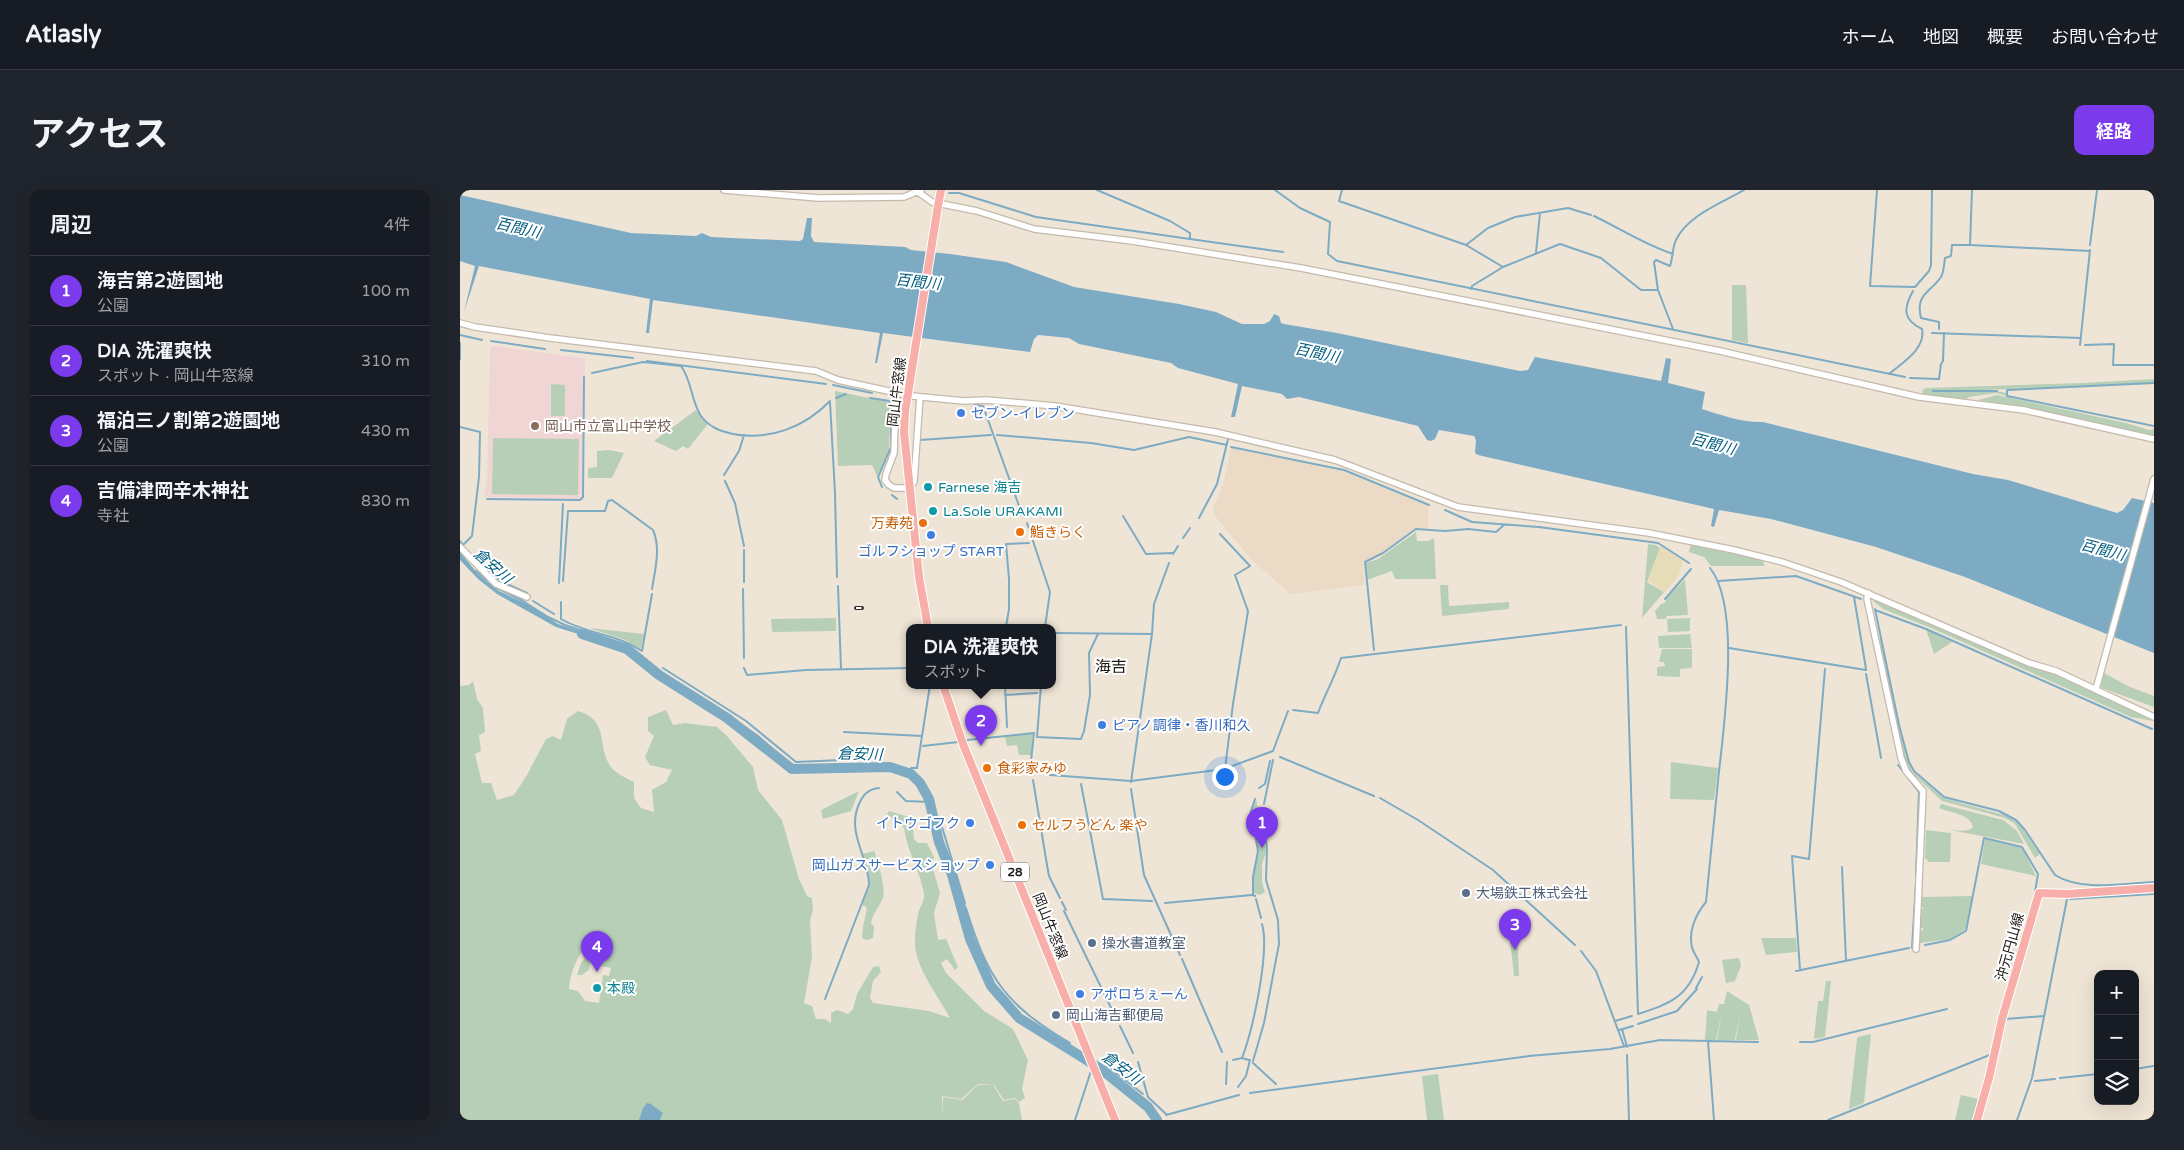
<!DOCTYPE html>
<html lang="ja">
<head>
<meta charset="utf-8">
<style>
	body { margin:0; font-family:"Varela Round","Noto Sans JP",sans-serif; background:#20242c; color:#f1f3f6 }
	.controls { position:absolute; right:15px; bottom:15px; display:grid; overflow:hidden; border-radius:10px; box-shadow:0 5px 20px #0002 }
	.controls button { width:45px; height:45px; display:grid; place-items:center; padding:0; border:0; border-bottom:1px solid #363941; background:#171b24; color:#f1f3f6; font:25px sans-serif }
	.you { position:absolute; left:764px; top:586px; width:18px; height:18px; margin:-12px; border:4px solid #fff; border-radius:50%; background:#1a73e8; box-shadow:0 0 0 8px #1a73e833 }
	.badge { display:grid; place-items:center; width:32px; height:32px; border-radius:50%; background:#7c3aed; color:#fff; font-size:16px; font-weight:700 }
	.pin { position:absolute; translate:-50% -41px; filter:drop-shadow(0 1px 2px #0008) }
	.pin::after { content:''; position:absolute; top:26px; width:18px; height:15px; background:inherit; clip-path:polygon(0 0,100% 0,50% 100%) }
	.popup { position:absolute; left:446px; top:434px; width:150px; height:65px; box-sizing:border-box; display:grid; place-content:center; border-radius:10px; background:#171b24; filter:drop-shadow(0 1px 4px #0005); font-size:16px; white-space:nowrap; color:#9ea1a6 }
	.popup b { font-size:19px; color:#f1f3f6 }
	.popup::after { content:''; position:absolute; left:50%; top:100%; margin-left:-10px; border:10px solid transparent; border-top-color:#171b24 }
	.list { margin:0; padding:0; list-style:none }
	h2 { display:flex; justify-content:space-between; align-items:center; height:65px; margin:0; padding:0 20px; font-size:21px }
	h2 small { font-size:16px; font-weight:400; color:#9ea1a6 }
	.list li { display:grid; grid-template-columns:32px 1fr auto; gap:15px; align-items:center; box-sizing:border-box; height:70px; padding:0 20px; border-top:1px solid #363941 }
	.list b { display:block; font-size:19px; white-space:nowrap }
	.list p { margin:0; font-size:16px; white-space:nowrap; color:#9ea1a6 }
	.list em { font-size:16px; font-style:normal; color:#9ea1a6 }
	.icon { flex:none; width:28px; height:28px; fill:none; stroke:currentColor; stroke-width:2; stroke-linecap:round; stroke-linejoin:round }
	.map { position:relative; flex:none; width:1694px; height:930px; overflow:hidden; border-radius:10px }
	header { display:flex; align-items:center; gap:30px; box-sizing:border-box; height:70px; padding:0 25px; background:#171b24; border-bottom:1px solid #363941 }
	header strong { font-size:24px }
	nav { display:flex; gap:28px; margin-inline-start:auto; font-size:18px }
	.intro { display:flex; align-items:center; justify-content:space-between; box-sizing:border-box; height:120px; padding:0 30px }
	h1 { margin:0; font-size:35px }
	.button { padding:12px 22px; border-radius:10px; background:#7c3aed; color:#fff; font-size:18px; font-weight:700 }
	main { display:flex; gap:30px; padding:0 30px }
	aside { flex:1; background:#171b24; border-radius:10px; box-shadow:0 5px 20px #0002 }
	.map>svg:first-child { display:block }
	.built { fill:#ebdbc6 }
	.education { fill:#f0d5d5 }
	.green { fill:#b7cfb6; fill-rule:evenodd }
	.sand { fill:#e6ddb8 }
	.water { fill:#7dabc4 }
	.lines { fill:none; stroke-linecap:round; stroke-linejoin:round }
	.stream { stroke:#7dabc4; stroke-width:2 }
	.river { stroke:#7dabc4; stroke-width:10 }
	.minor-casing { stroke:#c4baac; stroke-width:8 }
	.major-casing { stroke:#fff; stroke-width:10 }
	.minor { stroke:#fff; stroke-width:5.5 }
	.major { stroke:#f8afa9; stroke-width:8 }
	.rail-casing { stroke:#332e28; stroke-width:4 }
	.rail { stroke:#fff; stroke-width:2; stroke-dasharray:5.5; stroke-linecap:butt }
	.major-bridge-casing { stroke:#fff; stroke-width:10; stroke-linecap:butt }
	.major-bridge { stroke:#f8afa9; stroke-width:8 }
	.shop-dot { fill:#3f7fe0; stroke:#fff; stroke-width:2 }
	.education-dot { fill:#8d6e63; stroke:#fff; stroke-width:2 }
	.culture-dot { fill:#0f9aa8; stroke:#fff; stroke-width:2 }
	.food-dot { fill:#e8710a; stroke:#fff; stroke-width:2 }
	.service-dot { fill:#5c6f8a; stroke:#fff; stroke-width:2 }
	.labels { text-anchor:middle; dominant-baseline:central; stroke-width:4; stroke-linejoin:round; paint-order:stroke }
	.shield { fill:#fff; stroke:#615e5a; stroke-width:1 }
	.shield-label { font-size:12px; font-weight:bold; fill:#1d1914 }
	.street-label { font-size:14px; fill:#1d1914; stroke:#fff }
	.shop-label { font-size:14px; fill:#366cbe; stroke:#fff; text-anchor:start }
	.education-label { font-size:14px; fill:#785e54; stroke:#fff; text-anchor:start }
	.culture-label { font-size:14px; fill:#0d838f; stroke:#fff; text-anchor:start }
	.food-label { font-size:14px; fill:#c56008; stroke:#fff; text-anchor:start }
	.service-label { font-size:14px; fill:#4e5e75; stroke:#fff; text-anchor:start }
	.water-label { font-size:15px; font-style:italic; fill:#005d7e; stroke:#fff }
	.quarter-label { font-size:16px; fill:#1d1914; stroke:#fff }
</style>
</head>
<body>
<header>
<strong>Atlasly</strong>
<nav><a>ホーム</a><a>地図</a><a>概要</a><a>お問い合わせ</a></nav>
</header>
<div class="intro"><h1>アクセス</h1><a class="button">経路</a></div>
<main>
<aside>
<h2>周辺<small>4件</small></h2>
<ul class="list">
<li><span class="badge">1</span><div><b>海吉第2遊園地</b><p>公園</p></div><em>100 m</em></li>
<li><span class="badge">2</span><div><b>DIA 洗濯爽快</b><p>スポット · 岡山牛窓線</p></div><em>310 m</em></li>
<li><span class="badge">3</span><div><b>福泊三ノ割第2遊園地</b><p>公園</p></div><em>430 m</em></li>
<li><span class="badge">4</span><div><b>吉備津岡辛木神社</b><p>寺社</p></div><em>830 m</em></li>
</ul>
</aside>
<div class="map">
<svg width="1694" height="930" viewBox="0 0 1694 930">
	<rect width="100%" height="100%" fill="#efe5d6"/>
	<path class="built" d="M771,258L883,281L968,316V338L955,339L917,366L903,372L905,395L830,404L792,370L754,325L753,317L763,295Z"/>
	<path class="education" d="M33,156L123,168L125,170V186H123L122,307L119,309L24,307L27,288L30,159Z"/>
	<path class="green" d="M1272,95H1286L1288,153L1272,150Z
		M1694,189V193L1473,202L1536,201L1547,203V206L1536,203L1509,207L1506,209L1464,205L1462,201L1465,198L1623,193Z
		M91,194L105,195V226H91Z
		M375,201L429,212V259L417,286L412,275L378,276Z
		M1537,205L1666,233L1689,240L1694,239V246L1546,214L1518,210Z
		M236,220L248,234L228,259L223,256L216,261L194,251Z
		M33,248L119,249L118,305L32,304Z
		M149,260L164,263L152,288H128V278L137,277V261Z
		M956,342L957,351H968L974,348L976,389H935L932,381L907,390L906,373L918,369Z
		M1188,354L1196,355L1200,358L1187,392L1204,402L1182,428Z
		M1231,354L1302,370L1305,376H1251L1244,367L1229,362Z
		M1225,389L1228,425L1207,426L1206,429H1197L1195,421L1201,414L1205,413L1206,409Z
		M980,395H988L989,416L1049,412V419L982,426Z
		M1415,410L1594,483L1649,508L1693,531L1671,527L1471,438L1423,419L1413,411Z
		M376,428V441L312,442L311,429Z
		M1230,428V441L1208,442L1207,429Z
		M129,438L184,444L181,459L165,450Z
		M1466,439L1492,452L1474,464Z
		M1230,444L1232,458H1199L1198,446Z
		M1419,449H1421L1444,554L1452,581L1483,608L1548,626L1558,633L1564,641L1580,664L1575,668L1555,634L1545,628L1482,611L1451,582L1443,566Z
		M1202,459H1232V478L1220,479V487L1197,486V477L1205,476L1204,472H1199Z
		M1644,483L1670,497L1694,506V517L1642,498L1640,495Z
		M13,491L17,509L23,518L25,542L19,545L21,561L15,564L22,593H31L37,610L54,605L67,585L86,549L93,546L101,550L107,529L118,521C149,530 137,553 149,574C153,582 166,588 174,592V608L181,618L194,622L192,600L206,592L212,580L190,575L185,567L194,546L188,541V527L206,520L213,535L225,533L257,537L266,545L293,577L298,600L322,630L339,689L347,706L352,708L353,720L350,730L352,767L344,813L352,816L356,829H365L371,833V823L377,820L388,824L393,819L397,804L413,777L419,776L421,782L413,791L410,808L413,813L469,821L490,828C478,805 455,778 455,752C455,744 456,733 458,725C459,718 465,711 464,704C460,680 447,661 444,638L427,624L429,621L452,628L454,649L458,653H467L474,667L472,676L480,703L474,723L478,750L486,749L498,777L495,780L487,769L481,773L486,783L524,821L553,839L568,870L562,899L565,908L559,912L555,908L544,910L534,895L518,894L501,909L482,906V925L483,907L502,910L518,895H533L543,911L555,909L559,913L562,930H200L203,923L191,914L180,930H0V494L1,496L9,495ZM126,756L133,758L121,773L117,785H122L129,780L130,774L137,775L139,760L142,756L145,757L141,776L151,778L149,786L143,785L139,813L125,811L118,801L109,799C110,783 116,769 126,756Z
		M573,543L571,565H559L557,555L547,556L545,547Z
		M1211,572L1258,578L1254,610L1210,609Z
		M399,601L391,621L363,629L361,620Z
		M796,609L806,662L802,674V692L805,702L800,705L794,703V681L799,662L792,621Z
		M1481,614L1543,630L1557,641L1564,654L1490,640C1497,640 1508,643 1513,637C1510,624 1491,623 1479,618Z
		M1466,640L1491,643L1490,672H1468L1467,669H1465Z
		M1525,649L1562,658L1576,686L1521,674Z
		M414,661C418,670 426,699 423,708C419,717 413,723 411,733L414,737L413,748L407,750L402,748L403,737L407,718L402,714L410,695L407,676L412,672L411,668L404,670L402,664Z
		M1512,706L1505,740L1491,749L1460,753V741L1463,740V738H1460L1461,719H1464L1461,716L1462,707Z
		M1048,732L1057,737L1059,786H1054Z
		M1301,748H1336L1337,762L1306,765Z
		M1279,768L1281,776L1275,791L1266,793L1262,770Z
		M1366,791H1371L1365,847L1354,849L1358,811H1363Z
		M1267,801L1289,815L1299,850H1276L1280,824L1275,850H1257L1262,821L1256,850H1245L1247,820L1257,822L1259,814H1264Z
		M1411,844L1404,913L1389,919L1397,849L1398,847Z
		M978,884L984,930H967L962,886Z
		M1501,905L1519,909L1512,930H1495Z"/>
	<path class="sand" d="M1201,356L1223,371L1219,385L1205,402L1188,391Z"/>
	<path class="water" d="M0,5L171,43L236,46L242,43L251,47L340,51L343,49L347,28H352L351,46L354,52L445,57L451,60L490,64L546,72L614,97L719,114L756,122L782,134H804L810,131L814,124L819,126L821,133L824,134L877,143L1060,181L1068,180L1075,167L1201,191L1206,168L1211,169L1208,193L1245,202L1242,219C1261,225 1283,233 1303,232L1513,284L1548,290L1657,323L1663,320L1672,308L1694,313V463L1505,387L1416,357L1311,329L1259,320L1254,337L1251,336L1254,319L1018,265L1015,263L1016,250L1014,246L979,240L975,249L971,251L967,250L958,236L839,207L827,209L822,204L782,196L775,227H771L778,194L718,178L711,173L619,154L609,148L578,145L574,149L570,162L423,143L417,173H415L420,143L193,110L189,143H186L190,109L19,76L4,122L15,76L0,71Z
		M0,362L18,384L39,401L67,414L98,434L135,446L134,449L96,437L37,404L18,389L0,370Z
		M187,913L191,914L203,923L200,930H179L183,918Z"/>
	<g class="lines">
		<path class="stream" d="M637,0L710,31L730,43V49L823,62
			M815,0L840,18L870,32L868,64L877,71L1445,187
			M882,0L879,11L1006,55L1043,77
			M1417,0L1410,96L1455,97L1469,81L1471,75L1472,0
			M489,3H499L576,27L730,49
			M1134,26C1161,39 1185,55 1213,64
			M1006,55L1028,38L1055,27L1108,18L1131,25
			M1510,55L1630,61
			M1630,55L1637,0
			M1076,62L1080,23
			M1011,99L1012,96L1043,77L1100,54L1141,68L1181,100H1198
			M1213,139L1198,100L1194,72L1196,70L1210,76C1213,68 1212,58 1216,50C1228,25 1262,13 1284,0
			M1479,139V132L1461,128C1455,104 1470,103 1481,87C1484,82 1484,74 1485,68L1491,66L1492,55H1510L1512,0
			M1472,143L1621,148
			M0,145L22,150
			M31,151L85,159
			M0,153V169
			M1620,155L1630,60
			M1625,155L1654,154L1653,175H1694
			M101,160L173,168
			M187,171L366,194
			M132,183L183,172L221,176C232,191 231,211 241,226C249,237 260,241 273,244C309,251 345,237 370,211
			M1429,184C1442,173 1466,159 1462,139C1443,130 1443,119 1453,101
			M1450,188L1479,189L1481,174L1483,171L1484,143
			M373,195L412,203
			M1547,200L1694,193
			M1547,200V206L1694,236
			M1473,201H1537
			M376,208L386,204
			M410,208L430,211L431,257L418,287L422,297
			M370,212L375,303L377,387
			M515,215L523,216L563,327
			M0,237L20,242L19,287L12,346L3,355L0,351
			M537,245L631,253L674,260L729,247L767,255
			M460,250L531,245
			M771,257L884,280L969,315
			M264,285L279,261L284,245
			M265,291L275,313L284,356
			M432,305L437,309
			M27,309L120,310L123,307L124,187
			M985,320L1012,332L1079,337L1198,353L1229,373
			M663,326L686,364L713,363
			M739,328L757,294L768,249
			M567,333L590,402L585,437
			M760,344L790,376L775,385L788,421L773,514L765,579
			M723,348L730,338
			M713,364L718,356
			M18,371L41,391L67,403
			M16,381L37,398L63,411L88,427L105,435L161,454L173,459L203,484L254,515L298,546L332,576L341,578L401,574L439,577V579
			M103,391L108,321H145L148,311L152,310L193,340C201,358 195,380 192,399
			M1258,391L1336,386L1401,409
			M284,392V360
			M99,393L103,314
			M378,396L381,479
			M283,399L284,468
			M1394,407L1406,479
			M1205,409L1231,379
			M73,411L94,424
			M101,412V429C126,444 155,443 182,461L192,404
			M1415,419L1439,535L1449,572L1454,581L1484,607L1539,621L1556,630L1565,640L1595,685C1622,702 1664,693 1694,692
			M1415,420L1466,439L1692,539
			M546,437L549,419V389L546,354L569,353
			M1166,437L1178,824
			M592,443L692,444
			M1269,458L1406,480
			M914,460L905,372L923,363L956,339L985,341L1008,339L1036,342L1044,335
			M203,478L286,531L336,572L382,570
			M284,478L287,485L346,480L450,478
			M1406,484L1421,568
			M545,495L547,537
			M581,495L577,547L621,549L624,541L630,505L629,463L638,444
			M545,505L577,503
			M833,520L858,523C865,504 875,487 881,468L1161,435
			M384,542L462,546
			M507,550L574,543L571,571
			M463,556L498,552
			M820,567L914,606
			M1438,575L1459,602L1456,685
			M451,578H457L470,495
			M764,579L813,561L828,521
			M590,585L671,591L757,580
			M573,590L587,675L589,686L600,708
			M671,592L692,444L694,414L709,373
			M621,594L643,709L692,711
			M799,598L805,594L810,571
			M671,599L684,685L720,765
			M437,602L446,611L470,612
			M920,608L958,630L1033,680L1115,755
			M804,614L813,570
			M479,627L505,713
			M474,628H475
			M1382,677L1386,771
			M795,706L793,705V687L798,661L791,621L795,609
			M796,709L801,728
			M1610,709L1694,704
			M602,712L606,720
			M705,713L792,705
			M506,718C528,790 546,815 610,853
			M604,721L657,830
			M1465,755L1490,750L1506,741L1524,648L1562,657L1578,684L1574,708
			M1452,758L1456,692
			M1121,761L1136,781L1164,856
			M722,769L762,862
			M1340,780L1332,666L1349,669L1365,479
			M1336,781L1449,758
			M1550,788L1559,757
			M1236,798L1242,787
			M365,809L409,695C409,667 386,643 399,614C403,605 408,599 419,598
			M1178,824C1209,814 1229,807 1239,772C1237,767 1233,762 1232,757C1228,741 1236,724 1246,712C1250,672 1254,631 1258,591C1263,541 1282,418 1250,378
			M1545,829L1584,826
			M1155,831L1172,826
			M1178,834L1217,821L1237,799
			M660,836L673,863
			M1162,839L1167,857
			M1159,840L1173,836
			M1248,851L1254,930
			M1340,852H1353L1487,819
			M1167,865L1169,930
			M782,868C793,839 810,762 802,734
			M773,870L782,868L789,870
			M793,871L804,833L819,754L818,730L806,690L807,658L801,627
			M678,872L688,907L707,925
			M793,873L816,894
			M647,876L683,904
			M1675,879L1694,876
			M1600,888L1638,884
			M1575,891L1595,889
			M766,894L767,872
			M778,897L786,886L790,870
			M790,903L1069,866L1150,859L1200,850L1298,852
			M706,925L779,905
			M696,928L700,927
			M615,930L631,881
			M1368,930L1532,864
			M1557,930L1572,888L1607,709"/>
		<path class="river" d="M122,444L167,459L199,485L267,528L332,579L430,577L451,584L460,593L469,609L479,652L492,685L510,749L531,796L559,828L641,879L688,917L697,930"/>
		<g class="minor-casing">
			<path id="minor" d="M264,0L358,8L444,7L461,0
				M458,2L472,12L517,21L574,39L672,51L841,78L1260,161L1459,207L1564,220L1694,249
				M0,133L15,137L90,148L356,181L378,190L442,204
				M436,203L434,263L426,284L425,290L429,295L434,298H449L454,292L460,207
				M452,206L504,211L526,210L595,216L755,242L875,270L998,317L1189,343L1274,360L1322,372L1381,392L1569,473L1596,481L1694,527
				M0,357L36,394L67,407
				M1408,403L1407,409L1441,568L1446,581L1463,601L1456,759
				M1636,499L1694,289"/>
		</g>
		<g class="major-casing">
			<path id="major" d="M468,437L459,387L444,242L445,222L478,16
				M483,495L503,554L655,930
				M1517,930L1529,888L1542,829L1579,703L1607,704L1694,698"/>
		</g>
		<use href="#minor" class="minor"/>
		<use href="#major" class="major"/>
		<g class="rail-casing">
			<path id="rail" d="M396,418H402"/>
		</g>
		<use href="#rail" class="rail"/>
		<g class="major-bridge-casing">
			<path id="major-bridge" d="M478,16L481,0"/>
		</g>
		<use href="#major-bridge" class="major-bridge"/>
	</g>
	<g class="shop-dot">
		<circle cx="501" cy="223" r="5"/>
		<circle cx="471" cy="345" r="5"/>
		<circle cx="642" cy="535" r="5"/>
		<circle cx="510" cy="633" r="5"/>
		<circle cx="530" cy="675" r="5"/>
		<circle cx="620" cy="804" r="5"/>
	</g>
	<circle class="education-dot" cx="75" cy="236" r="5"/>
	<g class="culture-dot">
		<circle cx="468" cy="297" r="5"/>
		<circle cx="473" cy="321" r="5"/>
		<circle cx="137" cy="798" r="5"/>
	</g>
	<g class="food-dot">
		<circle cx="463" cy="333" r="5"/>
		<circle cx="560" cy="342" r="5"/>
		<circle cx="527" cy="578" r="5"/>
		<circle cx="562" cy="635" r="5"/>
	</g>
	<g class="service-dot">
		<circle cx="1006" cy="703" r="5"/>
		<circle cx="632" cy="753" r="5"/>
		<circle cx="596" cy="825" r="5"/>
	</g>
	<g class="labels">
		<rect class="shield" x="541" y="672.5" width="28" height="19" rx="4"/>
		<g class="shield-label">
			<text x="555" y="682">28</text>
		</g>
		<g class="street-label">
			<text transform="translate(437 202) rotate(-83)">岡山牛窓線</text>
			<text transform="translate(590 736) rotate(68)">岡山牛窓線</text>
			<text transform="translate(1550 757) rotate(-74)">沖元円山線</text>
		</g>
		<g class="shop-label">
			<text x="511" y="223">セブン-イレブン</text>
			<text x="471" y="361" text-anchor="middle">ゴルフショップ START</text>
			<text x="652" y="535">ピアノ調律・香川和久</text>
			<text x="500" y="633" text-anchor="end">イトウゴフク</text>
			<text x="520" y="675" text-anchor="end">岡山ガスサービスショップ</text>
			<text x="630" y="804">アポロちぇーん</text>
		</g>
		<g class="education-label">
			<text x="85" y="236">岡山市立富山中学校</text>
		</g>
		<g class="culture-label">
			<text x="478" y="297">Farnese 海吉</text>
			<text x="483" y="321">La.Sole URAKAMI</text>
			<text x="147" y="798">本殿</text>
		</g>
		<g class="food-label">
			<text x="453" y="333" text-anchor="end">万寿苑</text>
			<text x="570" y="342">鮨きらく</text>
			<text x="537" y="578">食彩家みゆ</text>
			<text x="572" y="635">セルフうどん 楽や</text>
		</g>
		<g class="service-label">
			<text x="1016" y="703">大場鉄工株式会社</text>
			<text x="642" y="753">操水書道教室</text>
			<text x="606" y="825">岡山海吉郵便局</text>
		</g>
		<g class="water-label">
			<text transform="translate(58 38) rotate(13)">百間川</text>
			<text transform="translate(458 92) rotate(6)">百間川</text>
			<text transform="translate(857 163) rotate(12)">百間川</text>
			<text transform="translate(1253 254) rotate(15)">百間川</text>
			<text transform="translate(1643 360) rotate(15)">百間川</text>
			<text transform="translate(33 376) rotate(41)">倉安川</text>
			<text transform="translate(400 564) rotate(2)">倉安川</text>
			<text transform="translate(662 878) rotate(37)">倉安川</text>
		</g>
		<g class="quarter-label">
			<text x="651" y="477">海吉</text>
		</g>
	</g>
</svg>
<div class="controls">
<button>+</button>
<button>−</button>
<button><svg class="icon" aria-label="layers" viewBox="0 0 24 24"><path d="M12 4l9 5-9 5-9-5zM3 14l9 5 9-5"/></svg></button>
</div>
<div class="you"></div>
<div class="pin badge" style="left:802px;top:658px">1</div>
<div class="pin badge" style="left:521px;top:556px">2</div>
<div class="popup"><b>DIA 洗濯爽快</b>スポット</div>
<div class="pin badge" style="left:1055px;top:760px">3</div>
<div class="pin badge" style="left:137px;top:782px">4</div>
</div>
</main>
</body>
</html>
